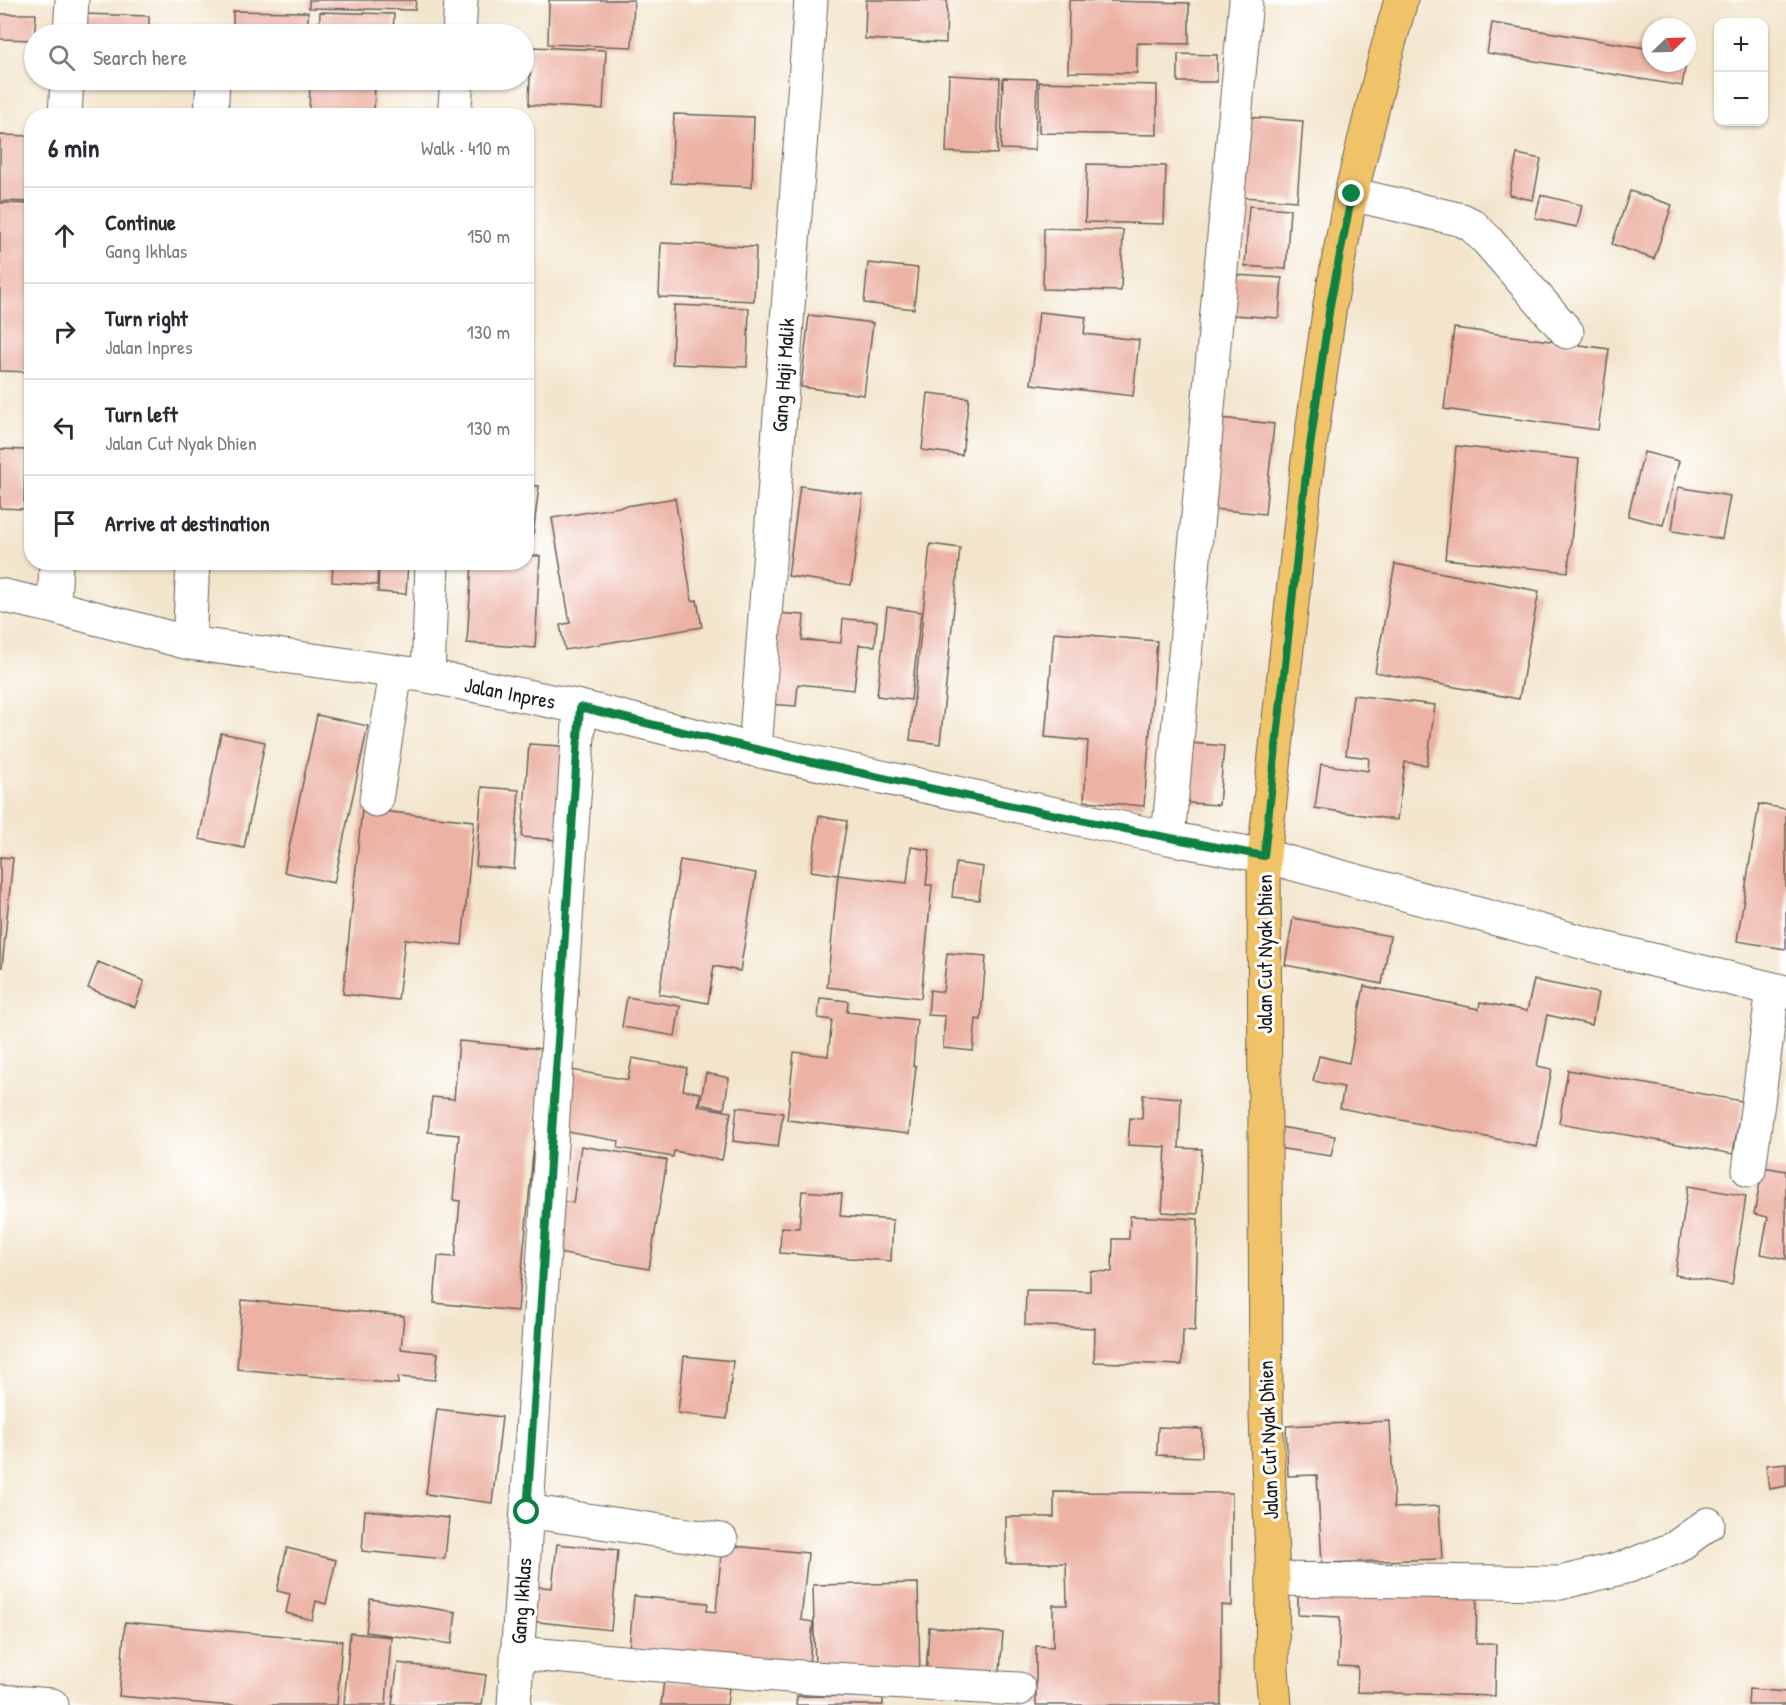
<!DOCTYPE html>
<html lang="en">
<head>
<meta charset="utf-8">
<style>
	body { margin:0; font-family:"Patrick Hand",sans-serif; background:#f7f7f7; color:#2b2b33 }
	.controls { position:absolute; right:18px; top:18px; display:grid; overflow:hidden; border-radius:12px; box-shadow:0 2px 4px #0004 }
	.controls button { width:54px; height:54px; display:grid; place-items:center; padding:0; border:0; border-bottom:2px solid #e1e1e2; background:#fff; color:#2b2b33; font:30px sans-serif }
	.compass { position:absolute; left:1642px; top:18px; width:54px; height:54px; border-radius:50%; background:#fff; box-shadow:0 2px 4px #0004; rotate:67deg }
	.stop { position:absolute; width:18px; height:18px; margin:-14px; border:4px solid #0b8043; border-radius:50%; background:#fff }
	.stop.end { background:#0b8043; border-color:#fff; box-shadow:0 2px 6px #0008 }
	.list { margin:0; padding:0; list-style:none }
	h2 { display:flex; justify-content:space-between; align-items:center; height:78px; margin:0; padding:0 24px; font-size:26px }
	h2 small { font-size:20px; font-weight:400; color:#7c7c81 }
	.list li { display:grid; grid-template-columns:39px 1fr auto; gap:18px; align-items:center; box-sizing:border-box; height:96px; padding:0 24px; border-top:2px solid #e1e1e2 }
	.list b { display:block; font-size:22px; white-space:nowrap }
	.list p { margin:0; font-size:20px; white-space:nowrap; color:#7c7c81 }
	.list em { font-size:20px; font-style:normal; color:#7c7c81 }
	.icon { flex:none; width:33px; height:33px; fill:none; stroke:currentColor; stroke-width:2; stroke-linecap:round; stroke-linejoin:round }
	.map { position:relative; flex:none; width:1786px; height:1705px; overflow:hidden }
	.search { position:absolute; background:#fff; box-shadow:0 2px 4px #0004; left:24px; top:24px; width:510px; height:66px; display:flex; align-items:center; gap:15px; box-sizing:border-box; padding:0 21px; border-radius:33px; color:#7c7c81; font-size:22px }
	.panel { position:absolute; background:#fff; box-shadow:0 2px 4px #0004; left:24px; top:108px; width:510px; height:462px; border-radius:24px }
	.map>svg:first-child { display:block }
	.building { fill:#ecb2a4 }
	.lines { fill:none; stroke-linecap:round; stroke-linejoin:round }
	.minor-casing { stroke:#67625a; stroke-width:35 }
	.major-casing { stroke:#67625a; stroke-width:35 }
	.minor { stroke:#fff; stroke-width:33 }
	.major { stroke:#f1c369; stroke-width:33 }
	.route { stroke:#0b8043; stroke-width:8 }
	.labels { text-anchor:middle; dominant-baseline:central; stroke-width:6; stroke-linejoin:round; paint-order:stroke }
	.street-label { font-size:21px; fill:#1c1c1c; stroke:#fff }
</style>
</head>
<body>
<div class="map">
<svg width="1786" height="1705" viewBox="0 0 1786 1705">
	<rect width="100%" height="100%" fill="#fff"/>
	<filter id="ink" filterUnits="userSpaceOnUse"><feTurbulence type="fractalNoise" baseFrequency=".0167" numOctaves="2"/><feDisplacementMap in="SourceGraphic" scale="12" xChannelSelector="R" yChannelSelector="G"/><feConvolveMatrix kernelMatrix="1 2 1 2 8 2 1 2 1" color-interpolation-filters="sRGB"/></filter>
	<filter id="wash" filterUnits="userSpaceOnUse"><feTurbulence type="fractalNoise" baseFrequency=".008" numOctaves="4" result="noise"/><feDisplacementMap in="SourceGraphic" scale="24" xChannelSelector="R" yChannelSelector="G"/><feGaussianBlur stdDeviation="1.35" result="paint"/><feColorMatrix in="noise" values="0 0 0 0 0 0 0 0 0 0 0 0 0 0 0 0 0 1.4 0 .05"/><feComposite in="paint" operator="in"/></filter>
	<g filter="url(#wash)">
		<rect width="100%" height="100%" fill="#f3e5cc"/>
		<g id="blocks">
			<path class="building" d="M309,0H416L415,10L309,8Z
				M549,0H634L632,47L548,44Z
				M866,0H947L946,43L865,39Z
				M1069,0L1189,3V44L1137,43V73L1068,72Z
				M233,11L308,12V34H233Z
				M320,12L394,14L393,34H319Z
				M0,14H36L34,40L0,39Z
				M81,14L149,16V34H81Z
				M1492,23L1651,49V63H1686L1682,86L1487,53Z
				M531,47L606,50L603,109L529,105Z
				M1178,54L1217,55V82H1178Z
				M949,75L1000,78L997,154L946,152Z
				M1003,78L1037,79L1035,150L1001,149Z
				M310,80H375L374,116H309Z
				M1039,82L1157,85V135L1039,133Z
				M674,114L754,117L752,187L671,183Z
				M1247,117L1303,121L1297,201L1242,197Z
				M0,135L32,136V202L0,201Z
				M1517,154L1541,159L1533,200L1509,195Z
				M1087,164L1166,166L1164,224L1085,222Z
				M1630,191L1672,205L1654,259L1612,244Z
				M1541,195L1582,205L1577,227L1535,218Z
				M0,203L32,204V372L0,371Z
				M1249,206L1290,209L1286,269L1245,266Z
				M1044,228L1123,230L1121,291L1043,289Z
				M661,243L756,247L754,301L659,297Z
				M868,263L918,268L914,309L864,303Z
				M1235,275L1282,278L1279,318L1232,315Z
				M674,305L749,308L747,367L672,364Z
				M1039,312L1086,317L1084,334L1139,340L1133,396L1031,384Z
				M809,315L873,323L864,395L801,387Z
				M1454,328L1609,349L1598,430L1444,409Z
				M928,393L969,398L962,455L922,450Z
				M1211,417L1274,424L1265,514L1202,508Z
				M1456,446L1579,459L1568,572L1445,559Z
				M0,449L25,450L24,509L0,508Z
				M1644,452L1679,461L1663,525L1628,516Z
				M526,485L539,486L531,552H526Z
				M800,486L863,495L851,585L788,576Z
				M1678,487L1730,496L1722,539L1672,531Z
				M675,498L692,601L697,600L702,627L565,650L560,625L570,623L552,518Z
				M930,544L960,548L940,744L910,740Z
				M526,555L540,556L535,648L467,643L472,562H526Z
				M333,562H378L377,585L332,582Z
				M379,562H408L406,594L378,592Z
				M1395,564L1539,591L1519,699L1375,672Z
				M887,607L921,612L911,700L877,696Z
				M775,613L804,615L802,640L841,643L843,619L877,621L875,646L859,645L854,690L798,684L796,706L767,704Z
				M1054,632L1157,641L1144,806L1084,801L1088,741L1045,737Z
				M1353,695L1435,705L1427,765L1405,762L1397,820L1315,808L1321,764L1368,771L1369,758L1346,755Z
				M317,715L368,726L334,883L284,872Z
				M221,733L265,742L244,848L199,839Z
				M1180,742L1224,746L1219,805L1175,802Z
				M529,744L576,747L569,841L522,837Z
				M482,787L519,790L514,869L476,866Z
				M1759,804L1786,809V949L1737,941Z
				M362,809L474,821L462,945L405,939L398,1000L343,994Z
				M819,816L847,821L838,875L811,871Z
				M911,847L930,850L926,885H932L921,998L827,987L838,875L907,883Z
				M0,857L13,858L2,967H0Z
				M680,860L756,873L740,971L714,966L708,1003L659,994Z
				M956,863L983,867L979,900L952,897Z
				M1293,918L1390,936L1382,984L1285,965Z
				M947,953L986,956L981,1020L976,1019L973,1051L943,1048L945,1016L928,1015L930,990L943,992Z
				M98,962L144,981L135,1007L88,988Z
				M1534,980L1598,993L1592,1025L1547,1015L1537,1066L1552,1069L1537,1147L1340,1108L1344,1087L1313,1081L1319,1056L1349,1063L1364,986L1479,1009L1480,1002L1527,1011Z
				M627,997L680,1006L675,1036L622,1027Z
				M820,998L848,1001L847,1012L917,1020L913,1066H916L909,1134L787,1120L794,1052L828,1056L832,1020L818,1018Z
				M459,1041L543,1049L518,1311L434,1303L438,1256L455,1257L460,1201L453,1200L459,1135L428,1132L432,1097L454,1099Z
				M632,1058L687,1068L683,1090L700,1093L698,1106L731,1112L722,1160L674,1151L673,1157L618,1148L619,1141L556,1130L566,1069L628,1080Z
				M1568,1070L1742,1101L1733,1154L1559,1123Z
				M706,1073L729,1078L724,1109L700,1104Z
				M1143,1095L1181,1098L1179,1148L1202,1149L1198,1214L1162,1212L1166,1147L1128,1145L1130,1118L1142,1119Z
				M737,1107L783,1113L778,1147L733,1141Z
				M1280,1127L1335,1136L1331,1156L1277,1148Z
				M581,1146L667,1160L649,1269L546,1251L555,1200L573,1203Z
				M1763,1167L1786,1171V1259L1761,1254L1768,1217L1754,1214Z
				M1688,1186L1746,1196L1732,1285L1675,1275Z
				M802,1191L842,1194L840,1216L893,1220L891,1261L780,1253L781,1227L799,1228Z
				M1130,1216L1198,1219L1195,1331L1183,1330L1182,1365L1094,1362L1095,1328L1025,1325L1026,1290L1090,1291V1271L1112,1272L1113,1239H1129Z
				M242,1300L404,1316L401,1349L438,1353L435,1380L398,1377V1384L237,1369Z
				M684,1356L733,1361L727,1419L678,1413Z
				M437,1409L502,1417L492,1503L426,1494Z
				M1390,1421L1394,1508L1439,1506L1442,1559L1322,1563L1317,1475L1288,1476L1286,1426Z
				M1158,1427L1202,1429V1457L1157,1455Z
				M1786,1463V1486L1769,1489L1766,1465Z
				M1054,1492L1232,1493V1606L1221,1605V1705H1036V1646L1053,1647V1605H1067L1066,1563H1006V1517H1054Z
				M365,1510L449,1518L445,1559L362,1551Z
				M557,1544L618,1550L611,1630L521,1620L524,1585L552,1588Z
				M722,1545L808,1553L801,1620L813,1622L808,1675L629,1649L634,1596L708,1603L707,1611L716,1612Z
				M287,1548L336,1560L326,1604L316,1601L312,1620L286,1613L290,1594L277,1591Z
				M918,1583L920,1677L815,1670L813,1585Z
				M1298,1590L1477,1596L1476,1644H1496L1495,1696L1357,1692L1358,1667L1338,1666L1340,1617L1298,1615Z
				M370,1599L456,1612L452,1644L366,1632Z
				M125,1622L342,1641L337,1705H220L119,1696Z
				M929,1627L1003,1633L999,1684L926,1678Z
				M350,1633L391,1637L386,1705H344Z
				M398,1663L486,1675L482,1705H392Z
				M664,1680L729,1688L727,1705H661Z
				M1749,1689L1786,1692V1705H1748Z
				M797,1696L883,1697V1705H796Z"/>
		</g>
	</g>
	<g filter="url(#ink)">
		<use href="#blocks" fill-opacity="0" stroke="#67625a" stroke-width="1.5"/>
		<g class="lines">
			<g class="minor-casing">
				<path id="minor" d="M70,34L72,0
					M459,34L461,0
					M65,116L67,80
					M211,116L213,80
					M454,116L457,80
					M1351,194L1462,220L1472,225L1487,240L1567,332
					M0,595L54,607L189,643L428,676L580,707L755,750L1168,838L1264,856L1607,949L1786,992
					M54,607L56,562
					M189,643L193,562
					M428,676L432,562
					M755,750L811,0
					M376,800L396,672
					M1168,838L1246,0
					M1749,1170L1773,989
					M527,1511L721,1540
					M1273,1579L1560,1583L1629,1566L1675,1548L1708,1524
					M517,1653L812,1678L1019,1689
					M0,1701L52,1705
					M514,1705L580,707"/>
			</g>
			<g class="major-casing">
				<path id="major" d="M1275,1705L1272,1670L1273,1579L1266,1417L1264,856L1306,475L1330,305L1351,194L1385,58L1401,0"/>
			</g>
			<use href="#minor" class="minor"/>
			<use href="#major" class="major"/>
		</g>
	</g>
	<g class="lines" filter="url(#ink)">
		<path class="route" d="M527,1512L580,707C807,763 1035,813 1264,856L1306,475L1330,305L1352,194"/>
	</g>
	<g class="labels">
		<g class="street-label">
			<text transform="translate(783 375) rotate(-86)">Gang Haji Malik</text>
			<text transform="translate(510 693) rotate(11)">Jalan Inpres</text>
			<text transform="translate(1264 954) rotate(-90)">Jalan Cut Nyak Dhien</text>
			<text transform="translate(1268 1440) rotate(-92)">Jalan Cut Nyak Dhien</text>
			<text transform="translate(521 1601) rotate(-86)">Gang Ikhlas</text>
		</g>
	</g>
</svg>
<div class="controls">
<button>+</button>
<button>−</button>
</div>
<svg class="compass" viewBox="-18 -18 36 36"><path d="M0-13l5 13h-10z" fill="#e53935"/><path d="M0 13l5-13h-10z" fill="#7c7c81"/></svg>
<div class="stop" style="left:527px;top:1512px"></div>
<div class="stop end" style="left:1352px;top:194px"></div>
<div class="search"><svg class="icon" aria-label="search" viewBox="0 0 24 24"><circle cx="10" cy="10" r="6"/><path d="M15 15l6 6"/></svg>Search here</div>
<section class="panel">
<h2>6 min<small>Walk · 410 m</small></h2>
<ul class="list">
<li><svg class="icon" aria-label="ahead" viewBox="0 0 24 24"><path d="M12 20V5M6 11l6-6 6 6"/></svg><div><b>Continue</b><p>Gang Ikhlas</p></div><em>150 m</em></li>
<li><svg class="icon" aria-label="right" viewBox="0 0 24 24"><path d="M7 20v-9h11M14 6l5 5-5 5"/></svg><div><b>Turn right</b><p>Jalan Inpres</p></div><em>130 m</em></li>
<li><svg class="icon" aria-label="left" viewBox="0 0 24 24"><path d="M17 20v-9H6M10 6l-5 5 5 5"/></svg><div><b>Turn left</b><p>Jalan Cut Nyak Dhien</p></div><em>130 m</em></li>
<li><svg class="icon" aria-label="arrive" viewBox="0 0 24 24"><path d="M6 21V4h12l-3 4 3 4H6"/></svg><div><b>Arrive at destination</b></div></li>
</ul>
</section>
</div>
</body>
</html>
